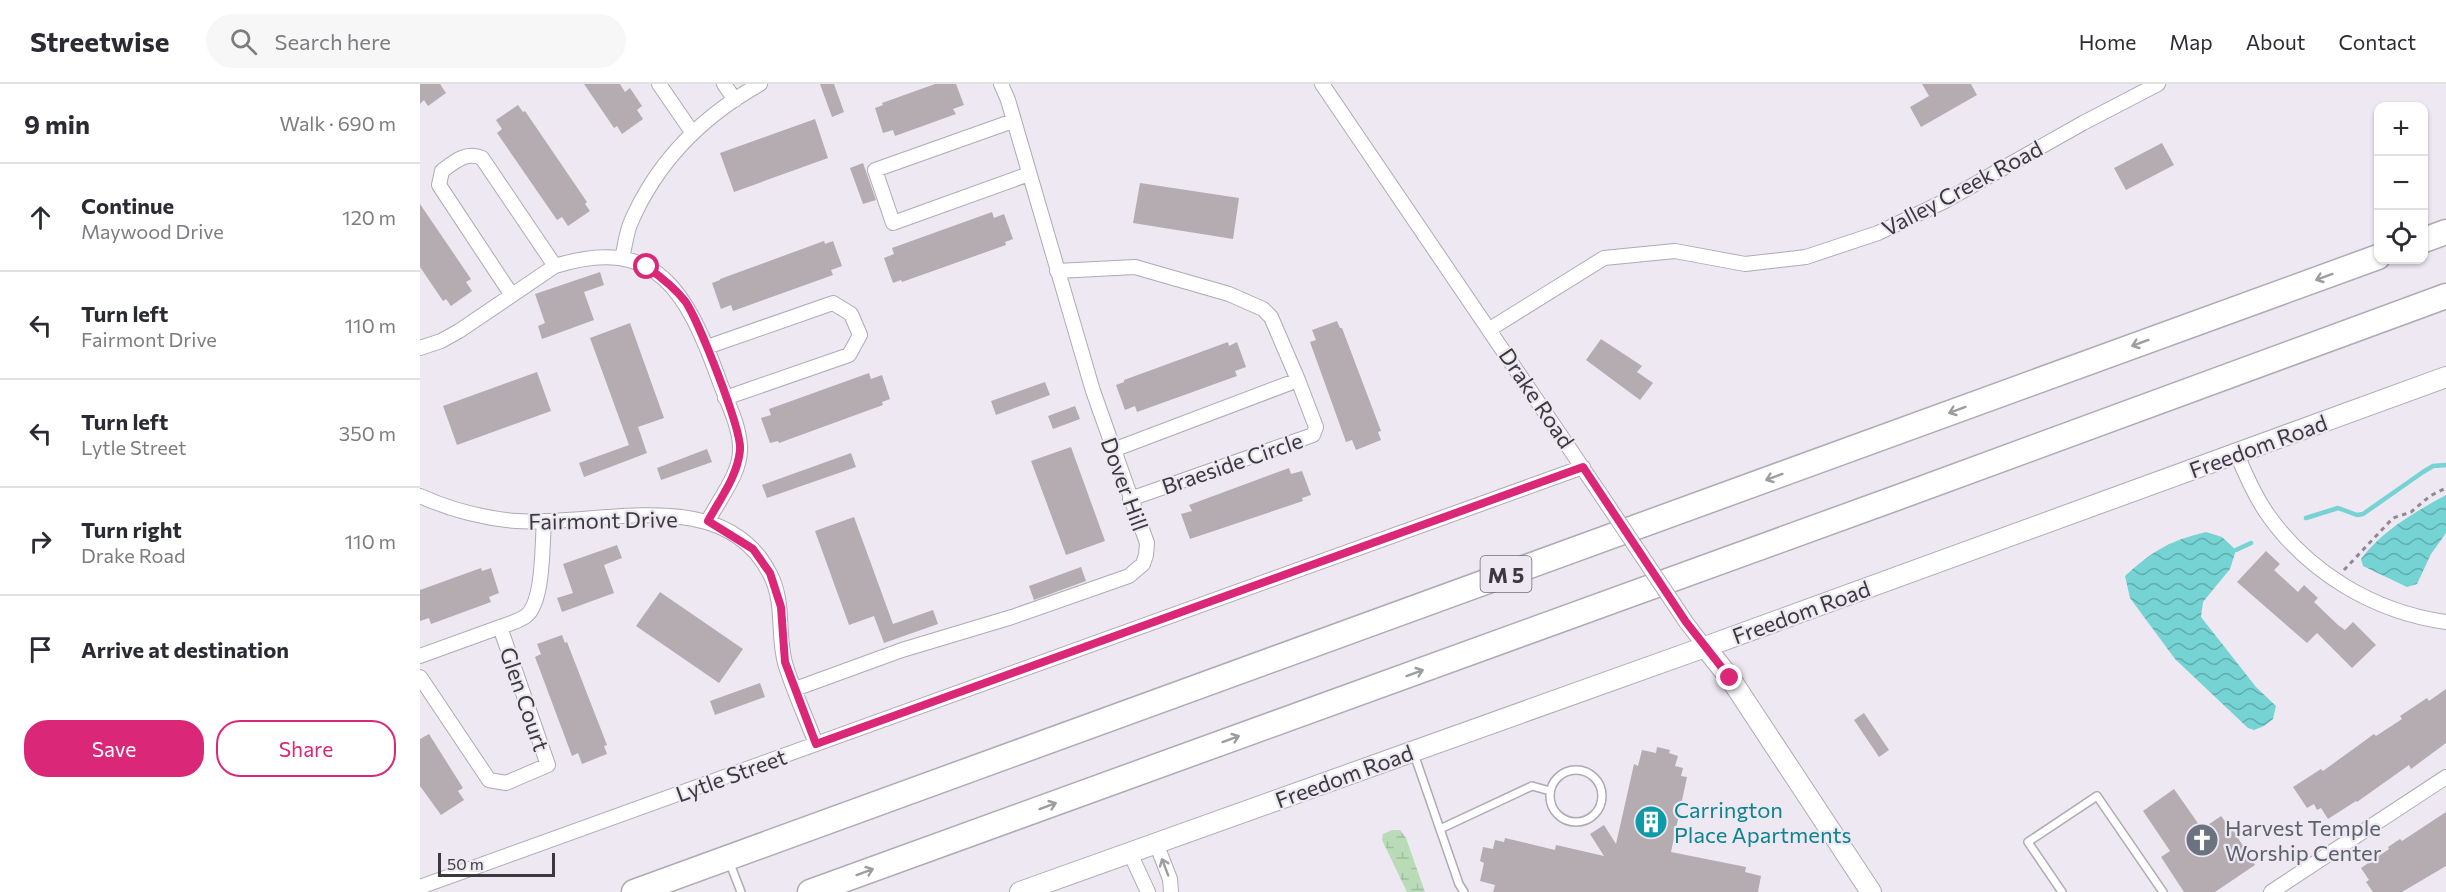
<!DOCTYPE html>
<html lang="en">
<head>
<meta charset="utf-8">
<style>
	body { margin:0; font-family:Commissioner,sans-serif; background:#f7f7f7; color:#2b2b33 }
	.controls { position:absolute; right:18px; top:18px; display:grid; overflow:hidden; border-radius:12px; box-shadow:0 2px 4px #0004 }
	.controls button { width:54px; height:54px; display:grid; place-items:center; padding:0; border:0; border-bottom:2px solid #e1e1e2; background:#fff; color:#2b2b33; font:30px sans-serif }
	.scale { position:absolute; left:18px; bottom:15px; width:117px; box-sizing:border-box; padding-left:6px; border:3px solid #3b393d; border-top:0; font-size:16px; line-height:21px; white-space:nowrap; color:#3b393d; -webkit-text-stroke:4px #ede8f2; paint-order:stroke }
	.stop { position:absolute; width:18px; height:18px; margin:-14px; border:4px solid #db2777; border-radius:50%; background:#fff }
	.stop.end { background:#db2777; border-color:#fff; box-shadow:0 2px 6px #0008 }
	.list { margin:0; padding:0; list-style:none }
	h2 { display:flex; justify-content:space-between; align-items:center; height:78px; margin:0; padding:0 24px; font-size:26px }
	h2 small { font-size:20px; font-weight:400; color:#7c7c81 }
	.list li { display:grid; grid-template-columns:39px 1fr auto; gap:18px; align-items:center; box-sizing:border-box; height:108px; padding:0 24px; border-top:2px solid #e1e1e2 }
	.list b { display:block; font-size:22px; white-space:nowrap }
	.list p { margin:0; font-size:20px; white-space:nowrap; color:#7c7c81 }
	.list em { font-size:20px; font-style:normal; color:#7c7c81 }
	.actions { display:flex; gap:12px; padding:18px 24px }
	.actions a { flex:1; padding:14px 0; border:2px solid #db2777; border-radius:24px; text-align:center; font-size:21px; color:#db2777 }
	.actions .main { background:#db2777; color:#fff }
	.icon { flex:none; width:33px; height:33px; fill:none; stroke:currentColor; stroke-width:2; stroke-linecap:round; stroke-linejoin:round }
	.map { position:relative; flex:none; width:2026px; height:808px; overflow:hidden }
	header { display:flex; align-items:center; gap:36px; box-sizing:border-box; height:84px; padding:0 30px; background:#fff; border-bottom:2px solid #e1e1e2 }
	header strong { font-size:28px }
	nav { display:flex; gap:33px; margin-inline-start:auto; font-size:21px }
	.search { width:420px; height:54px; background:#f7f7f7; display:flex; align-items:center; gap:15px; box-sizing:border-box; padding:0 21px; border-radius:33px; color:#7c7c81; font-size:22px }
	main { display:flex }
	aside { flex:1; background:#fff }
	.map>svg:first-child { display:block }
	.wetland { fill:url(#wetland-marsh) }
	.water { fill:url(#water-waves) }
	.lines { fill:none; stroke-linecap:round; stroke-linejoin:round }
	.stream { stroke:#75d3d4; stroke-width:4.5 }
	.building { fill:#b5acb2 }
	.lane-casing { stroke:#afaab4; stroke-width:10 }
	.street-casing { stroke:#afaab4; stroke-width:16 }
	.secondary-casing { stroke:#afaab4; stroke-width:22 }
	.highway-casing { stroke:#afaab4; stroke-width:27 }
	.path { stroke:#8e8a91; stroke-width:3; stroke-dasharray:4.5 4.5; stroke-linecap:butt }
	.lane { stroke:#fff; stroke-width:7 }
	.street { stroke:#fff; stroke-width:14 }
	.secondary { stroke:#fff; stroke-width:20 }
	.highway { stroke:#fff; stroke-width:24 }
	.street-bridge-casing { stroke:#afaab4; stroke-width:16; stroke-linecap:butt }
	.street-bridge { stroke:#fff; stroke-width:14 }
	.oneway { stroke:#9d9c9e }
	.route { stroke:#db2777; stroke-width:8 }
	.labels { text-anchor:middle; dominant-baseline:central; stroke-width:4.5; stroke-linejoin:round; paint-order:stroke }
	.shield { fill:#ede8f2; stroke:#706e73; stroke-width:1.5 }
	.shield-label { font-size:21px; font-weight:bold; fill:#3b393d }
	.street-label { font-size:22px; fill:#3b393d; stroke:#ede8f2 }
	.culture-label { font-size:22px; fill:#0d838f; stroke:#ede8f2; text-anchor:start }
	.worship-label { font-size:22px; fill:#5b616d; stroke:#ede8f2; text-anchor:start }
</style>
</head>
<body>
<header>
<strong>Streetwise</strong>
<div class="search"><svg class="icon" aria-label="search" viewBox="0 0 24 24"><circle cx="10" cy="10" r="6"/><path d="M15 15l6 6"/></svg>Search here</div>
<nav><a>Home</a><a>Map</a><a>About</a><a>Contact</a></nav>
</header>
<main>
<aside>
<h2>9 min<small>Walk · 690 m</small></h2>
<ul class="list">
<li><svg class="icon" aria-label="ahead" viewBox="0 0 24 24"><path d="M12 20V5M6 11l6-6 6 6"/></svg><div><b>Continue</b><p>Maywood Drive</p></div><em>120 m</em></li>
<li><svg class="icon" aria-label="left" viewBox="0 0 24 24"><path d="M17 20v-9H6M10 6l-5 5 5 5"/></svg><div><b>Turn left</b><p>Fairmont Drive</p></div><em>110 m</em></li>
<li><svg class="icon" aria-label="left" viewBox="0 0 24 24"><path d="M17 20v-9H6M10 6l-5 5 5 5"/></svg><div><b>Turn left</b><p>Lytle Street</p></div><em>350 m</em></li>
<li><svg class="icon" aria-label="right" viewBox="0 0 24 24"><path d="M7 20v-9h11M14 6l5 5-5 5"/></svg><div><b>Turn right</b><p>Drake Road</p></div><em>110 m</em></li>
<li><svg class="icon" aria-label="arrive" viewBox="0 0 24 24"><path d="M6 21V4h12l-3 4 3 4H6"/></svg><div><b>Arrive at destination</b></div></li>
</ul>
<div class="actions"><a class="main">Save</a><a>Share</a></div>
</aside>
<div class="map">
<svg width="2026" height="808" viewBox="0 0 2026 808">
	<defs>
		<pattern id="wetland-marsh" width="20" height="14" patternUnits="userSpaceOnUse" patternTransform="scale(1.5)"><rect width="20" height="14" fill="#b9dbb8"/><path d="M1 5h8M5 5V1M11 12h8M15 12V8" fill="none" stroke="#a0bd9f"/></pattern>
		<pattern id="water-waves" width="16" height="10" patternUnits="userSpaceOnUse" patternTransform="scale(1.5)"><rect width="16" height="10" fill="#75d3d4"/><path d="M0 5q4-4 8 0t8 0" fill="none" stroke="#61acad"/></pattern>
	</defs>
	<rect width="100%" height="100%" fill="#ede8f2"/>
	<path class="wetland" d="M972,746H980L986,754L1005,808H987L962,756L963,750Z"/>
	<path class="water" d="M2026,411V449L2011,470L1997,500L1987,503L1943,482L1941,475C1963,446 1995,428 2026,411Z
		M1786,448L1802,453L1816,466L1810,485L1783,518L1781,533L1836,603L1856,622L1853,635L1844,642L1834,646L1828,644L1755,575L1710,514L1705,492C1734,466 1749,457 1786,448Z"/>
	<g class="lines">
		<path class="stream" d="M1886,434L1918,424L1937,431L1943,430L2003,388L2013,382L2026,381
			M1816,466L1831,459"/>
	</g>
	<path class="building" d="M0,0H20L26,9L8,22L4,16L0,20Z
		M164,0H200L205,8L210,4L222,22L217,26L223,35L202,50L197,42L194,44Z
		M400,0H414L424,28L412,33Z
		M515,0H536L544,21L533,25L536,30L475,52L473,46L463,49L455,24L463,21L462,19Z
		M1502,0H1551L1557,11L1501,43L1490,23L1509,12Z
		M98,21L103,28L105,27L167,118L165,120L170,127L148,142L142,133L137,136L77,49L82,45L76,36Z
		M395,35L408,74L314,108L300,69Z
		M1742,59L1754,81L1706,106L1694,84Z
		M443,79L456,116L443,120L430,84Z
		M720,99L819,114L813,155L713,139Z
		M0,120L51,195L46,198L52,207L31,222L26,215L23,217L0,183Z
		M572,128L574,134L584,130L593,155L585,158L586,161L482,198L481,196L473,199L464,174L474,170L472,164Z
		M404,157L405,160L413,157L422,182L411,186L413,191L313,227L311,221L301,225L292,199L300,196V195Z
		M180,188L184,201L164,208L174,236L122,255L118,242L125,239L115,210Z
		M917,237L920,244H922L961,347L958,348L961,356L936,366L932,356L926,358L890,258L896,256L892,246Z
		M210,239L244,334L218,343L227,369L164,393L159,379L209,361L170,254Z
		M1181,255L1222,282L1217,288L1233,299L1220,316L1166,276Z
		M808,258L809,262L817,258L826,283L815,287L817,292L717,328L715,322L705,326L696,301L704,298V296Z
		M117,288L131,327L37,361L23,322Z
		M449,289L451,295L462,291L470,315L462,318L463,321L359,359L358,357L350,359L341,334L351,331L349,325Z
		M625,298L630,311L576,331L571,317Z
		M655,322L660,335L633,345L628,332Z
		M651,363L685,457L646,471L611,377Z
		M287,365L292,378L241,396L237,384Z
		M431,369L436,383L347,414L342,401Z
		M869,384L871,390L882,387L891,411L882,414L883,417L770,455L761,430L772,427L769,421Z
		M434,433L473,540L513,526L518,540L464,559L454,532L429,541L395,447Z
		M197,461L202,474L184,481L194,509L142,528L137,514L153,509L143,480Z
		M1846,467L1860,480L1854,486L1878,508L1884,501L1898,514L1894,518L1918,541L1925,546L1933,538L1956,561L1932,584L1897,549L1887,559L1817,498Z
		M661,483L666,497L614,516L609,502Z
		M61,484L62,487L71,484L79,509L69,513L71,518L11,540L9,534L0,537V506Z
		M240,508L323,565L299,599L216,542Z
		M142,551L145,559L147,558L187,661L184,662L187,670L162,680L158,669L152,672L115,573L121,570L117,560Z
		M340,599L345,613L295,631L290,617Z
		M2026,605V659L1991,685L1989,681L1937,718L1936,717L1908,735L1901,724L1897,726L1894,720L1887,724L1873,703L1901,685L1903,687L1954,650L1956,652L1982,635L1980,632L2007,614L2009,617Z
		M1444,629L1469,666L1459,673L1434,636Z
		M9,650L43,704L38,707L44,716L21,731L0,702V655Z
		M1237,663L1250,666L1249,669L1258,672L1255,682L1263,684L1261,692L1267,693L1251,768L1326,783L1325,788L1341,792L1338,808H1073L1075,801L1060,797L1064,779L1060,777L1063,763L1073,765L1075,756L1084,758L1085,754L1135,766L1136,761L1184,772L1170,750L1184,741L1196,760L1214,680L1218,682L1222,666L1236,669Z
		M1754,705L1782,745L1801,732L1807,740L1808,738L1835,781L1795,808H1764L1741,773L1750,767L1723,727Z
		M2026,728V782L1982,808H1953L1946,798L1949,796L1941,784L1969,765L1968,763L1980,755L1982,757Z"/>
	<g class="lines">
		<g class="lane-casing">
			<path id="lane" d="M994,670L1039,800L1044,808
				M1130 712a26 26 0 1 1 52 0a26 26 0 1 1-52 0Z
				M1020,745L1112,702L1130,707
				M309,777L321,808
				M1642,808L1608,758L1677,712L1743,808"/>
		</g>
		<g class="street-casing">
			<path id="street" d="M239,0L272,48
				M304,0L315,16
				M902,0L1181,411
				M593,37L455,86L473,139L609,90
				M202,174C205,163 206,149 211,138C237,78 283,32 340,0
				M637,187L715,183L809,210L843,225L851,233L878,296L693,366
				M91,210L19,101L22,87C34,78 46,67 62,74L135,182
				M1070,245L1184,174L1255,167L1325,180L1386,173L1458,149L1525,117L1663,39L1738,0
				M287,263L413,219L431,230L440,251L429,271L305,314
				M0,264L21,257L39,247L135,182C237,150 267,209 298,293C305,314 319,339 320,362C322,388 299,415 288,437
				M1817,370C1825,390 1834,410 1846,428C1887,488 1954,528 2026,538
				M0,412C31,426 61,434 96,437C177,443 304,398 350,490C365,519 357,549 365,579C373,606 386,633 396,660
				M710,415L893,351L896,343L878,296
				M1266,538L1285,563
				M80,543C89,540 99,537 106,532C124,518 122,459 124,437
				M0,572L80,543L128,681L86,699L69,696L0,593
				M375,605L482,566L592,533L709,492L723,480L726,471L727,459L673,307L588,16L581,0
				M736,759L750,795L751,808
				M710,769L728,808
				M0,803L1163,383
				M1851,808L2026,693"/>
		</g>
		<g class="secondary-casing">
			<path id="secondary" d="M1285,563L1310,594L1451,808
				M600,808L1285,563L2026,293"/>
		</g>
		<g class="highway-casing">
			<path id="highway" d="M2004,156L2026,148
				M214,808L1958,173
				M390,808L1479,413L2026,212"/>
		</g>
		<path class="path" d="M1924,486L1973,434L1991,428L2010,412L2026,404"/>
		<use href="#lane" class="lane"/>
		<use href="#street" class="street"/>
		<use href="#secondary" class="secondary"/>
		<use href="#highway" class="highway"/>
		<g class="street-bridge-casing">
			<path id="street-bridge" d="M1181,411L1266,538"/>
		</g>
		<use href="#street-bridge" class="street-bridge"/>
	</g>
	<defs><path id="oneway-shaft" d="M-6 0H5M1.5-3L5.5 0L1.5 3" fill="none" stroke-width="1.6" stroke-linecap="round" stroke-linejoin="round" transform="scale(1.5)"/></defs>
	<g class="oneway">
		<use href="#oneway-shaft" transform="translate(1904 193) rotate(160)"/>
		<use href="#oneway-shaft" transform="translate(1720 259) rotate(160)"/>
		<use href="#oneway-shaft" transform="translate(1537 326) rotate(160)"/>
		<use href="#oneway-shaft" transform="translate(1354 393) rotate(160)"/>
		<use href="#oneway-shaft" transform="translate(995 589) rotate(-20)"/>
		<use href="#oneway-shaft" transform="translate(811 655) rotate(-20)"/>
		<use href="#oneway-shaft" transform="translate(628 722) rotate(-20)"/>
		<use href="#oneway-shaft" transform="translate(745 783) rotate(-111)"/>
		<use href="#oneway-shaft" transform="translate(445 788) rotate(-20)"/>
	</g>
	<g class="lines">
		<path class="route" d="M227,183C241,193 254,203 265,217C278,235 322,346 320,366C318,391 300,415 288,437L333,465L350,489L361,523L365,578L396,660L1163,383L1266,538L1310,594"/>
	</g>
	<defs>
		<g id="building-disc" transform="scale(1.725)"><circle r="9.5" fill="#0f9aa8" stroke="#ede8f2"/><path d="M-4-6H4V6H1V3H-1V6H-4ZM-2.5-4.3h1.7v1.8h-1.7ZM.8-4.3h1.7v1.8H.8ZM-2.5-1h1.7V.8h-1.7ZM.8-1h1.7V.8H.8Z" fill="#fff"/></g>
		<g id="church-disc" transform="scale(1.725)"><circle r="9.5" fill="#6b7280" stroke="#ede8f2"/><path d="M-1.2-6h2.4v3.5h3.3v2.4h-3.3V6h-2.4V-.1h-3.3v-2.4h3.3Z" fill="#fff"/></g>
	</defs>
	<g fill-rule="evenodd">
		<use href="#building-disc" x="1231" y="738"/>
		<use href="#church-disc" x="1782" y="756"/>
	</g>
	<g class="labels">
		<rect class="shield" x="1060.5" y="472" width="51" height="36" rx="4.5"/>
		<g class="shield-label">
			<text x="1086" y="490">M 5</text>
		</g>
		<g class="street-label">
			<text transform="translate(1542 104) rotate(-28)">Valley Creek Road</text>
			<text transform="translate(1117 314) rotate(56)">Drake Road</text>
			<text transform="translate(1838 362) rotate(-20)">Freedom Road</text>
			<text transform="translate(812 379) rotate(-19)">Braeside Circle</text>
			<text transform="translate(705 400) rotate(70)">Dover Hill</text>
			<text transform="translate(183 436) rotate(-1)">Fairmont Drive</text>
			<text transform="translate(1381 528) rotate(-20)">Freedom Road</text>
			<text transform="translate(105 615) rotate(71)">Glen Court</text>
			<text transform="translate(311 691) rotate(-20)">Lytle Street</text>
			<text transform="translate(924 692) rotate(-20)">Freedom Road</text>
		</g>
		<g class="culture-label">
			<text x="1254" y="725">Carrington<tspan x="1254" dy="25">Place Apartments</tspan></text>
		</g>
		<g class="worship-label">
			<text x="1805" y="743">Harvest Temple<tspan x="1805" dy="25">Worship Center</tspan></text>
		</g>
	</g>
</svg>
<div class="controls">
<button>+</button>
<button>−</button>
<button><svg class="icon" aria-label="locate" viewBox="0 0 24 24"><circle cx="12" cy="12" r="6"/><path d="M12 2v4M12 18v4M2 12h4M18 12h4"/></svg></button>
</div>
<div class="scale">50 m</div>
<div class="stop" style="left:227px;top:183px"></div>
<div class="stop end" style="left:1310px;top:594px"></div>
</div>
</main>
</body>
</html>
